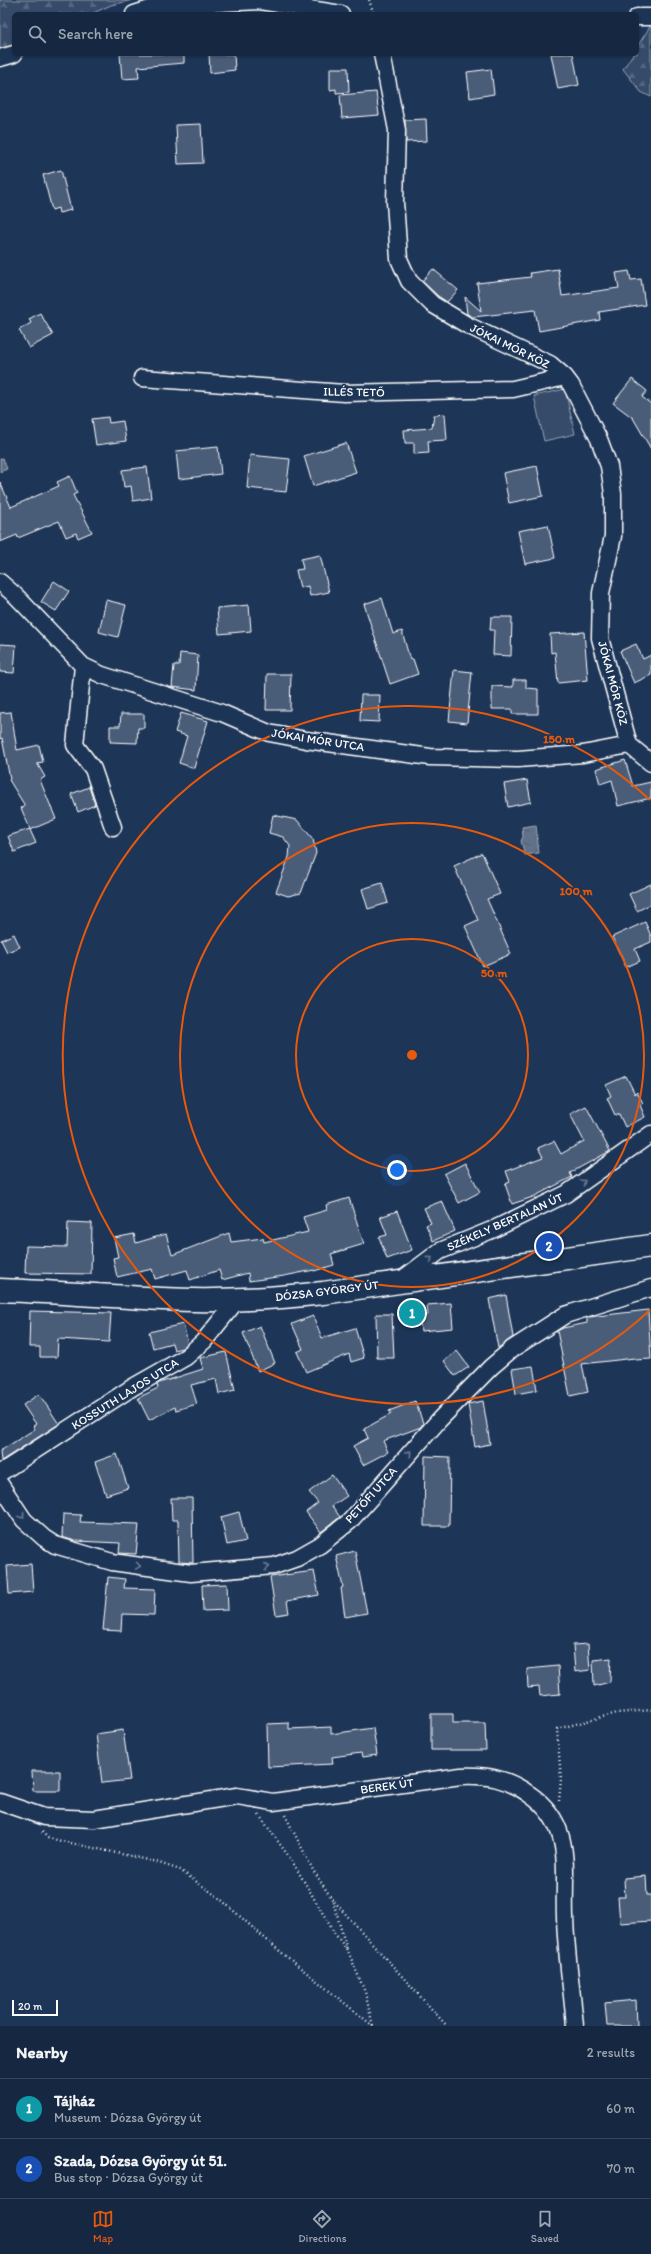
<!DOCTYPE html>
<html lang="en">
<head>
<meta charset="utf-8">
<style>
	body { margin:0; font-family:Itim,sans-serif; background:#23344c; color:#f1f3f6 }
	.scale { position:absolute; left:12px; bottom:10px; width:46px; box-sizing:border-box; padding-left:4px; border:2px solid #fff; border-top:0; font-size:11px; line-height:14px; white-space:nowrap; color:#fff; -webkit-text-stroke:3px #1d3557; paint-order:stroke }
	.you { position:absolute; left:397px; top:1170px; width:14px; height:14px; margin:-10px; border:3px solid #fff; border-radius:50%; background:#1a73e8; box-shadow:0 0 0 6px #1a73e833 }
	.badge { display:grid; place-items:center; width:26px; height:26px; border-radius:50%; background:#ea580c; color:#fff; font-size:13px; font-weight:700 }
	.pin { position:absolute; translate:-50% -50%; border:2px solid #fff; box-shadow:0 1px 4px #0006 }
	.list { margin:0; padding:0; list-style:none }
	h2 { display:flex; justify-content:space-between; align-items:center; height:52px; margin:0; padding:0 16px; font-size:17px }
	h2 small { font-size:13px; font-weight:400; color:#9ea6b1 }
	.list li { display:grid; grid-template-columns:26px 1fr auto; gap:12px; align-items:center; box-sizing:border-box; height:60px; padding:0 16px; border-top:1px solid #35445a }
	.list b { display:block; font-size:15px; white-space:nowrap }
	.list p { margin:0; font-size:13px; white-space:nowrap; color:#9ea6b1 }
	.list em { font-size:13px; font-style:normal; color:#9ea6b1 }
	.icon { flex:none; width:22px; height:22px; fill:none; stroke:currentColor; stroke-width:2; stroke-linecap:round; stroke-linejoin:round }
	.map { position:relative; flex:none; width:651px; height:2026px; overflow:hidden }
	.search { position:absolute; background:#162841; box-shadow:0 1px 3px #0004; left:12px; right:12px; top:12px; height:44px; display:flex; align-items:center; gap:10px; box-sizing:border-box; padding:0 14px; border-radius:6px; color:#9ea6b1; font-size:15px }
	.sheet { height:172px; background:#162841 }
	nav { display:flex; justify-content:space-around; align-items:center; box-sizing:border-box; height:56px; border-top:1px solid #35445a; background:#162841; font-size:11px; color:#9ea6b1 }
	nav a { display:grid; justify-items:center; gap:2px }
	nav .on { color:#ea580c }
	.map>svg:first-child { display:block }
	.grass { fill:#364b69; stroke:#9aa5b4 }
	.forest { fill:url(#forest-firs); stroke:#9aa5b4 }
	.water { fill:url(#water-ripples); stroke:#a0aab8 }
	.building { fill:#4a5d79; stroke:#fff }
	.lines { fill:none; stroke-linecap:round; stroke-linejoin:round }
	.street-casing { stroke:#fff; stroke-width:19 }
	.secondary-casing { stroke:#fff; stroke-width:25 }
	.path { stroke:#fff; stroke-width:2.5; stroke-dasharray:1 3; stroke-linecap:butt }
	.street { stroke:#1d3557; stroke-width:16 }
	.secondary { stroke:#1d3557; stroke-width:22 }
	.oneway { stroke:#6c7c92 }
	.ring { fill:none; stroke:#e8590c; stroke-width:2 }
	.labels { text-anchor:middle; dominant-baseline:central; stroke-width:3.5; stroke-linejoin:round; paint-order:stroke }
	.street-label { font-size:12px; fill:#fff; stroke:#1d3557 }
	.centre { fill:#e8590c; stroke:#1d3557; stroke-width:2 }
	.ring-label { font-size:12px; text-anchor:middle; font-weight:bold; fill:#e8590c; stroke:#1d3557; stroke-width:3.5; stroke-linejoin:round; paint-order:stroke }
</style>
</head>
<body>
<div class="map">
<svg width="651" height="2026" viewBox="0 0 651 2026">
	<defs>
		<pattern id="forest-firs" width="22" height="20" patternUnits="userSpaceOnUse"><rect width="22" height="20" fill="#364b69"/><path d="M5 1l3.5 6h-7zM16 11l3.5 6h-7z" fill="#546680"/></pattern>
		<pattern id="water-ripples" width="26" height="14" patternUnits="userSpaceOnUse"><rect width="26" height="14" fill="#617289"/><path d="M2 4q2-2 4 0t4 0M15 11q2-2 4 0t4 0" fill="none" stroke="#555d67"/></pattern>
	</defs>
	<rect width="100%" height="100%" fill="#1d3557"/>
	<filter id="ink" filterUnits="userSpaceOnUse"><feTurbulence type="fractalNoise" baseFrequency=".025" numOctaves="2"/><feDisplacementMap in="SourceGraphic" scale="8" xChannelSelector="R" yChannelSelector="G"/><feConvolveMatrix kernelMatrix="1 2 1 2 8 2 1 2 1" color-interpolation-filters="sRGB"/></filter>
	<g filter="url(#ink)">
		<path class="grass" d="M565,389L575,434L544,441L534,396Z"/>
		<path class="forest" d="M0,0H133L111,5L91,14H14V47L0,53Z
			M651,25V97L641,92L623,69L633,54H637V47Z"/>
		<path class="water" d="M3,458L7,469L0,472V459Z
			M536,825L539,853L525,855L521,841L523,837L522,827Z"/>
		<path class="building" d="M120,54H184V63L138,67L139,78L122,79Z
			M209,54H234L235,70L210,73Z
			M551,54H573L579,85L558,89Z
			M330,68H348L349,92L336,93V89L330,90Z
			M491,69L494,94L470,98L467,72Z
			M376,92L379,115L342,118L340,95Z
			M426,119L427,141L406,142L405,120Z
			M201,124L203,163L178,164L176,125Z
			M61,170L71,210L59,213L58,208L52,210L43,175Z
			M433,269L458,290L447,302L438,296L422,281Z
			M558,269L562,296L619,288L616,273L629,271L631,280L641,279L645,305L599,312L600,320L539,331L535,310L473,317L467,314L465,297L481,311L477,283L531,277L530,273Z
			M40,313L53,335L29,348L19,330L31,323L29,319Z
			M632,379L647,391L642,397L651,404V449L633,418L613,403Z
			M445,414L447,440L428,441L429,453L414,454V443H405L404,430L432,428L434,415Z
			M108,417L109,423L123,421L126,441L96,445L92,419Z
			M346,443L356,472L313,486L304,456Z
			M218,447L221,474L179,479L176,451Z
			M250,455L290,459L286,492L247,488Z
			M537,466L543,496L509,503L503,473Z
			M147,467L151,498L133,501L131,486L124,487L122,470Z
			M70,476L77,493L73,495L92,532L78,538L76,533L66,537L59,521L18,538L17,535L0,542V482L11,507L59,486L57,482Z
			M548,525L555,558L525,564L518,531Z
			M320,555L329,592L310,596L308,586L300,588L296,570L303,569L301,559Z
			M54,581L69,591L56,611L41,602Z
			M382,598L393,634L402,631L410,660L413,659L418,674L390,684L364,604Z
			M106,600L126,605L118,637L99,632Z
			M249,605L251,631L219,634L217,608Z
			M491,617H512L511,656L493,655L494,630H490Z
			M584,632L588,680L558,683L555,652L551,653L550,634Z
			M0,644L16,645L14,673L0,672Z
			M636,644L643,659L651,655V675L634,683L620,651Z
			M180,653L198,655L196,690L172,687L174,665H179Z
			M454,670L472,672L467,723L449,721Z
			M267,674H291L290,710H266Z
			M513,680H526V688L538,689V714H512V709H492V686L513,687Z
			M361,695H380L379,722L360,721Z
			M11,712L17,750L39,745L43,762L37,763L45,777L40,780L56,819L30,830L36,843L14,852L8,836L30,829L21,808L25,806L9,780L10,779L2,738L0,739V713Z
			M181,713L208,721L194,768L179,763L187,736L175,732Z
			M121,714H144V728H138L137,743L110,742V726H120Z
			M625,760L633,786L651,782V798L618,806L612,780L600,784L596,769Z
			M527,780L531,802L508,807L504,784Z
			M89,787L95,805L78,812L71,794Z
			M273,815L297,820L313,839L316,853L301,893L288,896L276,892L289,857L290,846L283,837L269,833Z
			M482,853L500,894L487,899L511,954L483,966L465,926L478,920L454,866Z
			M382,883L388,903L368,909L362,889Z
			M651,884V904L637,911L629,894Z
			M645,922L651,936V942L635,949L640,961L626,967L612,937Z
			M14,934L20,947L7,952L1,940Z
			M626,1076L635,1094L637,1092L643,1103L640,1105L645,1117L625,1127L619,1114L615,1115L607,1098L611,1096L606,1085Z
			M586,1106L610,1151L570,1173L572,1177L533,1197L512,1204L505,1184L510,1182L506,1171L543,1157L538,1148L554,1141L561,1154L584,1141L570,1114Z
			M465,1163L480,1192L459,1203L444,1174Z
			M349,1198L364,1244L331,1254L334,1265L314,1271V1270L284,1276L249,1281L248,1273L222,1280L219,1270L190,1280L187,1270L155,1279L152,1269L117,1277L113,1258L118,1257L114,1238L134,1234L136,1243L166,1234L172,1255L229,1233L231,1242L263,1238L264,1242L308,1232L303,1217L327,1210L326,1205Z
			M442,1201L455,1231L433,1241L426,1225L431,1223L424,1208Z
			M397,1211L412,1250L387,1259L379,1237L387,1235L380,1217Z
			M68,1222L92,1223L91,1274L25,1273L26,1246L67,1247Z
			M506,1295L513,1337L498,1348L489,1299Z
			M451,1303L453,1328L421,1331L419,1316L428,1315L427,1305Z
			M648,1310L651,1359L635,1360V1358L582,1364L588,1392L570,1396L557,1331L563,1328L587,1323V1318L589,1317Z
			M30,1311L111,1313L109,1342L58,1339L57,1357H40V1347H29Z
			M376,1314H392L394,1358H377Z
			M313,1316L322,1338L355,1328L364,1358L351,1362L349,1354L306,1372L297,1352L303,1349L292,1324Z
			M183,1324L188,1343L182,1348L174,1350L172,1343L153,1348L149,1332Z
			M260,1326L275,1363L258,1371L243,1333Z
			M457,1351L469,1367L455,1376L444,1361Z
			M226,1352L235,1390L219,1394L216,1379L191,1385L197,1404L176,1410L175,1407L149,1420L138,1398L158,1388L157,1384L159,1383L203,1369L200,1358Z
			M533,1366L537,1390L516,1394L512,1369Z
			M39,1394L59,1424L1,1461L0,1451L35,1429L33,1426L36,1424L23,1405Z
			M415,1401L423,1423L421,1427L383,1441L388,1452L363,1465L353,1446L368,1438L364,1429L391,1414L389,1411Z
			M483,1401L490,1444L475,1447L468,1404Z
			M117,1454L128,1488L106,1495L95,1462Z
			M425,1456L450,1457L449,1526H424Z
			M332,1475L347,1496L332,1506L340,1517L321,1532L306,1512L318,1503L309,1492Z
			M171,1498H192L193,1563L179,1562L178,1520H172Z
			M239,1512L246,1541L227,1545L221,1517Z
			M63,1514L81,1515L80,1522L139,1524L136,1554L119,1553L120,1543L75,1541L62,1537Z
			M355,1551L367,1613L345,1617L341,1588L343,1587L336,1556Z
			M31,1564L33,1592L9,1594L7,1566Z
			M314,1571L319,1595L287,1601L289,1613L276,1615L270,1577Z
			M108,1577L125,1579L124,1588L155,1589L154,1615L122,1614L121,1631L103,1630Z
			M227,1584L228,1610L203,1611L202,1585Z
			M588,1644L590,1670L575,1672L573,1645Z
			M611,1658L610,1682L594,1686L593,1660Z
			M558,1666L560,1694L540,1696L539,1687L528,1688L527,1669Z
			M431,1714H453V1723H485L486,1750H431Z
			M289,1723V1729L331,1727V1734L373,1728L377,1755L362,1757L361,1753L332,1757L333,1764L268,1767L267,1724Z
			M123,1730L130,1780L102,1783L96,1734Z
			M32,1771H60V1791H33Z
			M646,1876L647,1895H651V1921L620,1923L618,1897H625L624,1878Z
			M636,2000L637,2026H607L605,2003Z"/>
		<g class="lines">
			<g class="street-casing">
				<path id="street" d="M134,14L159,6L260,1L341,14
					M637,17H651
					M382,54L397,130L395,202L399,259L409,281L432,304L467,325L550,364L565,377L571,385L599,439L609,466L613,494V536L601,593L600,638L629,745
					M0,58L14,54
					M142,378L344,393L513,389L565,377
					M0,582L17,597L83,666L102,675L222,713L269,733L306,740L430,757L518,759L583,754L629,745L651,763
					M83,666L75,745L93,769L113,827
					M400,1281L440,1251L494,1229L566,1194L651,1134
					M0,1473L133,1387L186,1357L204,1341L237,1300
					M0,1484L24,1520L44,1538L55,1545L112,1562L191,1573L274,1566L297,1558L320,1545L350,1521L440,1419L491,1367L512,1349L565,1315L651,1288
					M0,1802L44,1817L94,1819L237,1796L273,1802L461,1776C487,1775 507,1778 529,1794C575,1825 563,1870 565,1917C566,1954 572,1990 575,2026"/>
			</g>
			<g class="secondary-casing">
				<path id="secondary" d="M0,1290C54,1292 108,1296 162,1299C216,1302 269,1299 323,1293L651,1246"/>
			</g>
			<path class="path" d="M369,0L374,14
				M559,1801L561,1779L557,1729L617,1713L651,1710
				M259,1815L292,1861L335,1934L348,1951L365,1992L373,2026
				M285,1815L313,1870L332,1899L447,2026
				M42,1832L48,1838L153,1861L180,1870L218,1897L276,1948L373,2026
				M333,1901L347,1950"/>
			<use href="#street" class="street"/>
			<use href="#secondary" class="secondary"/>
		</g>
		<defs><path id="oneway-chevron" d="M-2-3.5L2.5 0L-2 3.5" fill="none" stroke-width="1.6" stroke-linecap="round" stroke-linejoin="round"/></defs>
		<g class="oneway">
			<use href="#oneway-chevron" transform="translate(583 1182) rotate(-35)"/>
			<use href="#oneway-chevron" transform="translate(430 1259) rotate(-37)"/>
			<use href="#oneway-chevron" transform="translate(409 1453) rotate(-48)"/>
			<use href="#oneway-chevron" transform="translate(22 1516) rotate(54)"/>
			<use href="#oneway-chevron" transform="translate(138 1566) rotate(9)"/>
			<use href="#oneway-chevron" transform="translate(267 1567) rotate(-5)"/>
		</g>
	</g>
	<g class="ring">
		<circle cx="412" cy="1055" r="116"/>
		<circle cx="412" cy="1055" r="232"/>
		<path d="M650 1310A349 349 0 1 1 650 800"/>
	</g>
	<g class="labels">
		<g class="street-label">
			<text transform="translate(510 346) rotate(26)">JÓKAI MÓR KÖZ</text>
			<text transform="translate(354 392) rotate(1)">ILLÉS TETŐ</text>
			<text transform="translate(613 683) rotate(75)">JÓKAI MÓR KÖZ</text>
			<text transform="translate(318 740) rotate(9)">JÓKAI MÓR UTCA</text>
			<text transform="translate(505 1222) rotate(-24)">SZÉKELY BERTALAN ÚT</text>
			<text transform="translate(327 1291) rotate(-7)">DÓZSA GYÖRGY ÚT</text>
			<text transform="translate(125 1394) rotate(-32)">KOSSUTH LAJOS UTCA</text>
			<text transform="translate(371 1495) rotate(-48)">PETŐFI UTCA</text>
			<text transform="translate(387 1786) rotate(-8)">BEREK ÚT</text>
		</g>
	</g>
	<circle cx="412" cy="1055" r="6" class="centre"/>
	<g class="ring-label">
		<text x="559" y="743">150 m</text>
		<text x="576" y="895">100 m</text>
		<text x="494" y="977">50 m</text>
	</g>
</svg>
<div class="scale">20 m</div>
<div class="you"></div>
<div class="pin badge" style="left:412px;top:1313px;background:#0f9aa8">1</div>
<div class="pin badge" style="left:549px;top:1246px;background:#1a4fb4">2</div>
<div class="search"><svg class="icon" aria-label="search" viewBox="0 0 24 24"><circle cx="10" cy="10" r="6"/><path d="M15 15l6 6"/></svg>Search here</div>
</div>
<section class="sheet">
<h2>Nearby<small>2 results</small></h2>
<ul class="list">
<li><span class="badge" style="background:#0f9aa8">1</span><div><b>Tájház</b><p>Museum · Dózsa György út</p></div><em>60 m</em></li>
<li><span class="badge" style="background:#1a4fb4">2</span><div><b>Szada, Dózsa György út 51.</b><p>Bus stop · Dózsa György út</p></div><em>70 m</em></li>
</ul>
</section>
<nav>
<a class="on"><svg class="icon" aria-label="map" viewBox="0 0 24 24"><path d="M3 6l6-2 6 2 6-2v14l-6 2-6-2-6 2zM9 4v14M15 6v14"/></svg>Map</a>
<a><svg class="icon" aria-label="directions" viewBox="0 0 24 24"><path d="M12 3l9 9-9 9-9-9zM9 14v-3h6M13 9l2 2-2 2"/></svg>Directions</a>
<a><svg class="icon" aria-label="saved" viewBox="0 0 24 24"><path d="M7 4h10v16l-5-4-5 4z"/></svg>Saved</a>
</nav>
</body>
</html>
